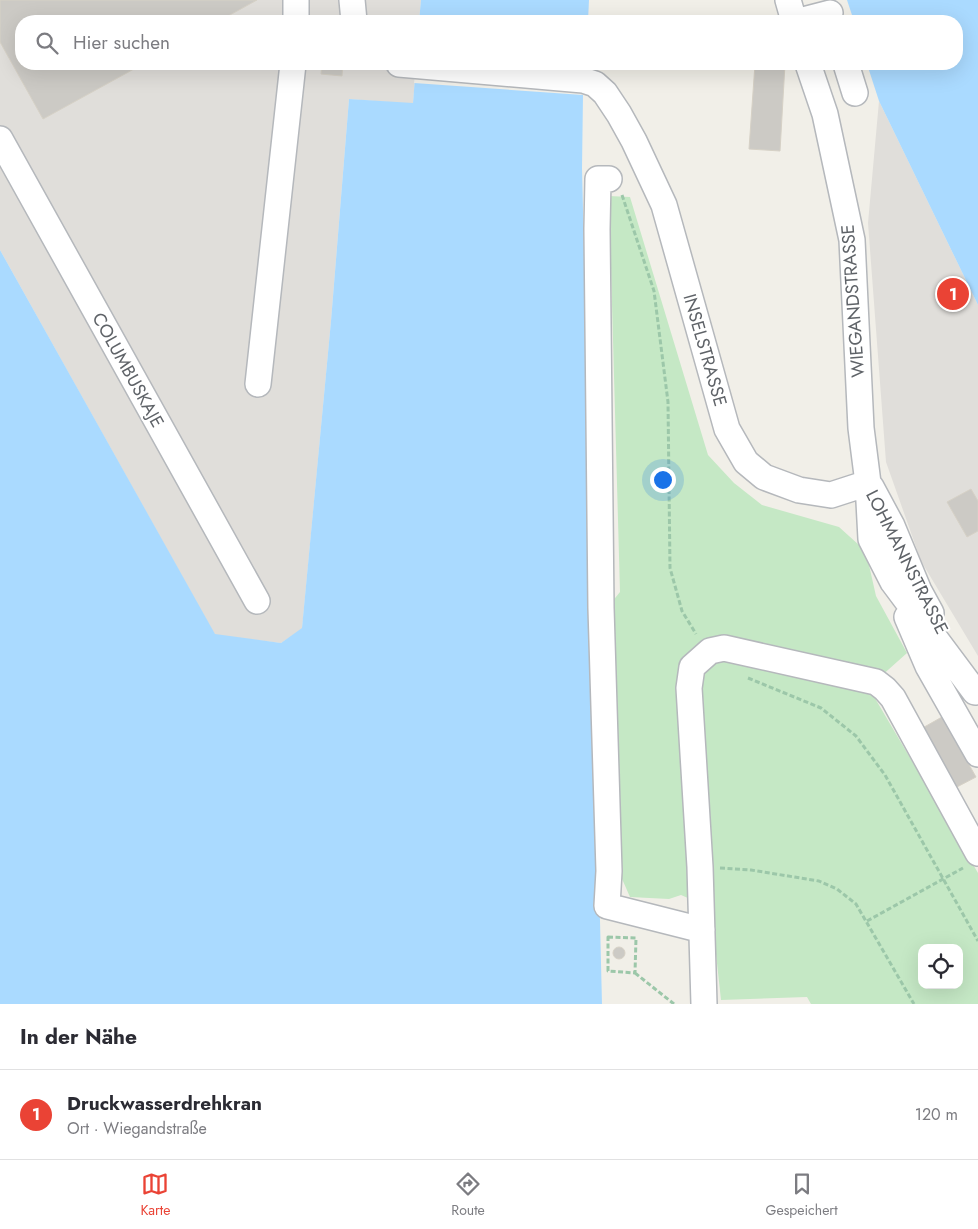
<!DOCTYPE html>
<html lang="de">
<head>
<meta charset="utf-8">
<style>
	body { margin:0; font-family:Jost,sans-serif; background:#f7f7f7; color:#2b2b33 }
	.controls { position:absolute; right:15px; bottom:15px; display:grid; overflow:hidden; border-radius:10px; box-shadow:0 5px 20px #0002 }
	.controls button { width:45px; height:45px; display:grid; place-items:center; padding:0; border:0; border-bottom:1px solid #e1e1e2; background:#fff; color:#2b2b33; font:25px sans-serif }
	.you { position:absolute; left:662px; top:479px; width:18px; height:18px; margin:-12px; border:4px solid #fff; border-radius:50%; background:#1a73e8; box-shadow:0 0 0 8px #1a73e833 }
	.badge { display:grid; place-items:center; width:32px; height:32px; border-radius:50%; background:#ea4335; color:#fff; font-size:16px; font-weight:700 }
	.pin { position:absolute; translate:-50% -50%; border:2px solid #fff; box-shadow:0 1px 5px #0006 }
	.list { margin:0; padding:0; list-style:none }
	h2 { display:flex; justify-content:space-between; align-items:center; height:65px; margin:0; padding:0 20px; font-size:21px }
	h2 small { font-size:16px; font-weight:400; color:#7c7c81 }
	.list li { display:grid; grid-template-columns:32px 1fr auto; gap:15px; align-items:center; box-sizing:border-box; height:90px; padding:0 20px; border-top:1px solid #e1e1e2 }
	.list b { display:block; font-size:19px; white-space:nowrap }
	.list p { margin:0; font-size:16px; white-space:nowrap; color:#7c7c81 }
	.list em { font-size:16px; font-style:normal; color:#7c7c81 }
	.icon { flex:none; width:28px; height:28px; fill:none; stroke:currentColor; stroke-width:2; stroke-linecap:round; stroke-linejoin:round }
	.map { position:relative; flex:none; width:978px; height:1004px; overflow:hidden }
	.search { position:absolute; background:#fff; box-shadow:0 5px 20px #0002; left:15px; right:15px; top:15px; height:55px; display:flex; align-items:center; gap:12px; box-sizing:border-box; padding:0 18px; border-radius:20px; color:#7c7c81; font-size:19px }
	.sheet { height:155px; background:#fff }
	nav { display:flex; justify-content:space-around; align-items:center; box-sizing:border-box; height:70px; border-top:1px solid #e1e1e2; background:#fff; font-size:14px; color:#7c7c81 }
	nav a { display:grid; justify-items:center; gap:2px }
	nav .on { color:#ea4335 }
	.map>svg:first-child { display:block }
	.industrial { fill:#e0deda }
	.green { fill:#c5e8c5; fill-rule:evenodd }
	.water { fill:#aadaff }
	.pier { fill:#f1efe8 }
	.building { fill:#cccac5; stroke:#d6d1c6 }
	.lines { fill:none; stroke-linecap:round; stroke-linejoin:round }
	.minor-casing { stroke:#b5b8bc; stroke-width:28 }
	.path { stroke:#9cc7a9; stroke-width:3; stroke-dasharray:5 2.5; stroke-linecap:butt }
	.minor { stroke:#fff; stroke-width:25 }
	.labels { text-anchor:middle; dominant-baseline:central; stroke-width:4; stroke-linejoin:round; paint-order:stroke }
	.street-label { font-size:18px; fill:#5f6368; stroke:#fff }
</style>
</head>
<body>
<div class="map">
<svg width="978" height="1004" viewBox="0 0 978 1004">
	<rect width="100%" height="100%" fill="#f1efe8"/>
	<path class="industrial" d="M0,0H421L419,21H21V64H416L413,104L349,99L331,321L302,629L281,643L215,635L0,250Z
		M879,101L978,305V656L921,561L886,462L868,223Z"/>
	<path class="green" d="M609,196L630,197L708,455L734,483L762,505L839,527L859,545L869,565L876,596L907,653L879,678L876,700L978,873V1004H811L807,997L721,1000L711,908L681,895L669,899L630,897L619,872L611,603L620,592ZM922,948H959V985H922Z"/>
	<path class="water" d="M421,0H589L588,21H419Z
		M847,0H978V305L879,101L867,64H957V21H854Z
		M416,64H585L583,95L582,168L602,1004H0V250L215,634L281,643L302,628L331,321L349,99L413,103Z"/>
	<path class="pier" d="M416,64H585L583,95L414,83Z"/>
	<path class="building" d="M0,0H257L219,21H21V64H143L43,119L0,42Z
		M322,64H343L342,76L321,74Z
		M755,64H785L780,151L749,149Z
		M942 294a11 11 0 1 1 22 0a11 11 0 1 1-22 0Z
		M971,489L978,501V531L967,537L947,502Z
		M942,717L976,777L953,789L919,730Z
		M613 953a6 6 0 1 1 12 0a6 6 0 1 1-12 0Z"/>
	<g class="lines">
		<g class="minor-casing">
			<path id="minor" d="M352,0L354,21
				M788,0L794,21
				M296,21V0
				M799,21L830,13
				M399,64L583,80L595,84L605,93L619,114L634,141L664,205L727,429L746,462L764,477L799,490L831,495L868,483
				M808,64L825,114L852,240L861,428L868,483L871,539L893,582L975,692
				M846,64L855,93
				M0,139L257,601
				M609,179H598L597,229L601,608L609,871L607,906L702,930
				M258,384L293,64
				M871,487L892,526L919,591L931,613
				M907,617L928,666L978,754
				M704,1004L700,867L689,688L692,667L710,651L724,648L876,682L885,689L893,698L978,853"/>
		</g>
		<path class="path" d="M622,195L654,291L668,402L670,568L682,611L696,634
			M748,678L821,708L856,736L885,775L978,941
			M720,868L751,870L819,881L837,889L856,904L914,1004
			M867,921L963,868
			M608,937L636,938L635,973L608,971Z
			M635,973L674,1004"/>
		<use href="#minor" class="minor"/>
	</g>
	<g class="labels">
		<g class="street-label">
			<text transform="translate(853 301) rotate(-94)">WIEGANDSTRASSE</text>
			<text transform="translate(705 350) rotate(74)">INSELSTRASSE</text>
			<text transform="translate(128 370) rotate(61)">COLUMBUSKAJE</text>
			<text transform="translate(907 562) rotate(63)">LOHMANNSTRASSE</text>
		</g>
	</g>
</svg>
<div class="controls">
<button><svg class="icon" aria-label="locate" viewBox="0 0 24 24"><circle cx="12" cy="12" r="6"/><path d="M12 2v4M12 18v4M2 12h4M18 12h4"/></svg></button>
</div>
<div class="you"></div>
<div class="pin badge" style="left:953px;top:294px">1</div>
<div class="search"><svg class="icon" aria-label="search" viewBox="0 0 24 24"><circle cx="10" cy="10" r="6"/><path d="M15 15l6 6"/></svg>Hier suchen</div>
</div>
<section class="sheet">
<h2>In der Nähe<small></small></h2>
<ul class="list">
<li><span class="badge">1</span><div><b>Druckwasserdrehkran</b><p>Ort · Wiegandstraße</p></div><em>120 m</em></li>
</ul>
</section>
<nav>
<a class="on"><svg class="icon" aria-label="map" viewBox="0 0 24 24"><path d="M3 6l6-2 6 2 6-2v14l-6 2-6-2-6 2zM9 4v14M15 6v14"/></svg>Karte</a>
<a><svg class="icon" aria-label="directions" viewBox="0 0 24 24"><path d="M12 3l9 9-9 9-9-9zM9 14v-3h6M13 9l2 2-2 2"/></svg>Route</a>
<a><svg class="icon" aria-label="saved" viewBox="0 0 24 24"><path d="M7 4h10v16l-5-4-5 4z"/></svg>Gespeichert</a>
</nav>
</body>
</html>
